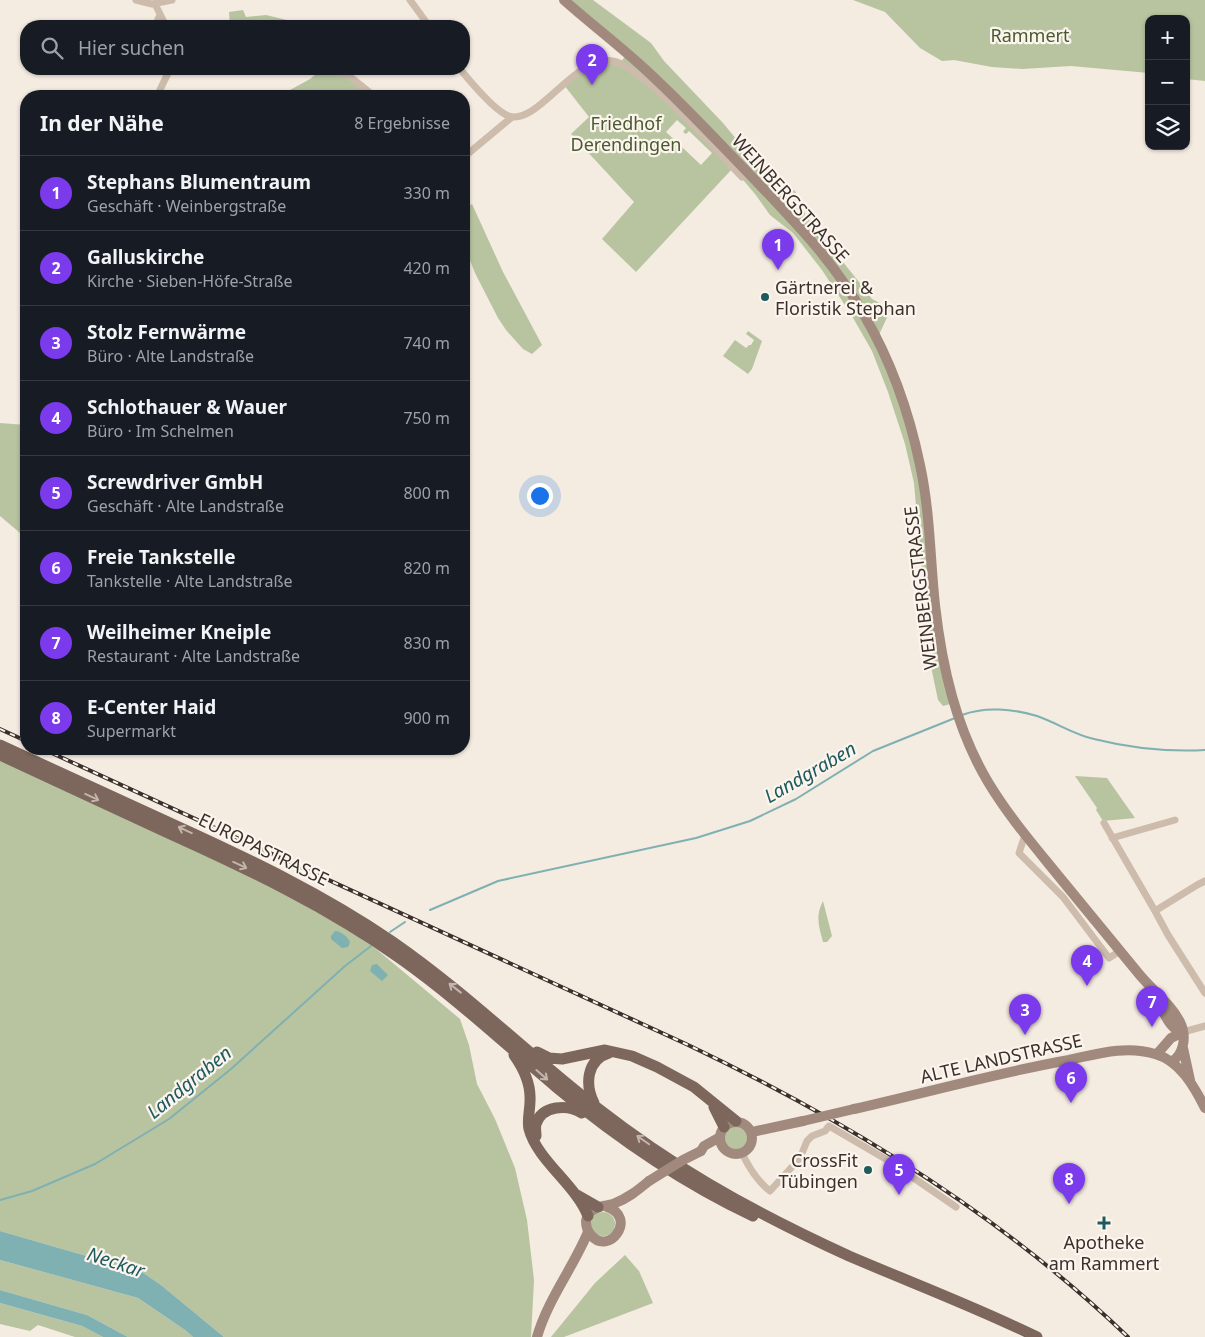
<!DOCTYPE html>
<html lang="de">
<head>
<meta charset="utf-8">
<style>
	body { margin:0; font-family:"Noto Sans",sans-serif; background:#20242c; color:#f1f3f6 }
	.controls { position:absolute; right:15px; top:15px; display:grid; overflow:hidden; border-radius:10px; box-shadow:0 1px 4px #0004 }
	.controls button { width:45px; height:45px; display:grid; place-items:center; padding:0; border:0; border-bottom:1px solid #363941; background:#171b24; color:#f1f3f6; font:25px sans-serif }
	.you { position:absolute; left:539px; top:495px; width:18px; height:18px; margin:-12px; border:4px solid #fff; border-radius:50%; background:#1a73e8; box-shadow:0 0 0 8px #1a73e833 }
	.badge { display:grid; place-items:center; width:32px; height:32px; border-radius:50%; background:#7c3aed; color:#fff; font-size:16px; font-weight:700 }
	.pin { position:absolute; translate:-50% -41px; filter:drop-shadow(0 1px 2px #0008) }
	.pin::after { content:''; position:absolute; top:26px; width:18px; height:15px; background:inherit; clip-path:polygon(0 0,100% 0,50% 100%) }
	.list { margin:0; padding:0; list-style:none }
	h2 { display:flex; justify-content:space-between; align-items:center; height:65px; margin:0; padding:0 20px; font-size:21px }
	h2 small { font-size:16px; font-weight:400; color:#9ea1a6 }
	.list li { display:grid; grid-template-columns:32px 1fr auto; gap:15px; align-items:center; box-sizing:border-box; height:75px; padding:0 20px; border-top:1px solid #363941 }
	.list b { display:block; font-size:19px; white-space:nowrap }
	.list p { margin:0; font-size:16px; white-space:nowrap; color:#9ea1a6 }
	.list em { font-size:16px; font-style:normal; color:#9ea1a6 }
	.icon { flex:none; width:28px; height:28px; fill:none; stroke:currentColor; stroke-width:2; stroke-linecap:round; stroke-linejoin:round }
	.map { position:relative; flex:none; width:1205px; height:1337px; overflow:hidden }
	.search { position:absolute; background:#171b24; box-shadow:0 1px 4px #0004; left:20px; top:20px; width:450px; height:55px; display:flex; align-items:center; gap:12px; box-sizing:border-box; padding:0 18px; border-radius:20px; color:#9ea1a6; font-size:19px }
	.panel { position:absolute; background:#171b24; box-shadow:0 1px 4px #0004; left:20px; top:90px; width:450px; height:665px; border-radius:20px }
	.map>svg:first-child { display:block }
	.green { fill:#b8c4a0; fill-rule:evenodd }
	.water { fill:#7fb0b2 }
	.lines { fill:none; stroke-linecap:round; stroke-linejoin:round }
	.stream { stroke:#7fb0b2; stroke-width:2 }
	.street { stroke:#cdbbac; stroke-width:7 }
	.secondary { stroke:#a18a7d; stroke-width:10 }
	.primary { stroke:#7d675c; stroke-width:11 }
	.rail-casing { stroke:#3b302b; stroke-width:4 }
	.rail { stroke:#fbf5ee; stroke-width:2; stroke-dasharray:5.5; stroke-linecap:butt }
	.secondary-bridge { stroke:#a18a7d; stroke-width:10 }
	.oneway { stroke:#c2b5ac }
	.poi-dot { fill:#1f5a5e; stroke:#fbf5ee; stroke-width:2 }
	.labels { text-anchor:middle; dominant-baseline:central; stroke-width:4.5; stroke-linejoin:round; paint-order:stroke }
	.park-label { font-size:18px; fill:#4a5a2e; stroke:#fbf5ee }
	.street-label { font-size:18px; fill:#3b302b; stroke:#fbf5ee }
	.poi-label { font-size:18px; fill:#3b302b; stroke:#fbf5ee; text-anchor:start }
	.water-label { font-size:19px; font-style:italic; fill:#1f5a5e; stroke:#fbf5ee }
</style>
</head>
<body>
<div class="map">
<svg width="1205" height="1337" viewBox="0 0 1205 1337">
	<rect width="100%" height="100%" fill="#f4ebe1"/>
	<path class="green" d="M564,0H593L651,43L664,61L723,123L766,175L795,191L801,201L806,216L859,282L872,299L891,309L877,339L912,428L935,605L954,703L943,706L938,700L929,657L914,483L905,444L888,392L872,351L852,316L822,270L793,233L770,215L755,194L733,168L636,272L602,239L634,202L571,134L589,117L564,85L589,64L620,63L627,54ZM677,120L686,128L683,132L686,134L689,131L712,153L701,165L666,132Z
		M853,0H1205V81L1186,79V19H1149V73L1071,66L1022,69L992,67L954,60L942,61L920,48L885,12Z
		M243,10L246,17L266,15L299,23L298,26H230L229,12Z
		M322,69L348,75L374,96H279L310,79Z
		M472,204L503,272L542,345L532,354L523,349L506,330L498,318L475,273L464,245V210Z
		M748,331L762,341L752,369L748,374L723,356L735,340L746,348L749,345H751L754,340L746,334Z
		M0,423L26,425V538L0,516Z
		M0,759L259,880L343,927L375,948L460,1019L469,1045L477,1084L495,1119L515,1168L527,1220L534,1280L531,1337H224L161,1285L142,1272L0,1231Z
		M1075,776L1107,778L1135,818L1103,821L1096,810L1097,808Z
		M823,901L832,936L827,942H823C819,927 815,916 823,901Z
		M724 1138a12 12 0 1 1 24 0a12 12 0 1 1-24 0Z
		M591 1224a12 12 0 1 1 24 0a12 12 0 1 1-24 0Z
		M625,1255L639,1271L653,1303L564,1337H551L595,1283Z
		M0,1260L138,1298L185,1330L193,1337H128L87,1315L0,1290Z
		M0,1303L82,1326L103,1337H75L38,1325L30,1331L0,1324Z"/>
	<path class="water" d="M335,931C340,931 349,937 350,943L348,947L342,948L331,939V936Z
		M377,964L388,975L382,981L370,971L372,965Z
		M0,1231L142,1272L161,1285L224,1337H193L185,1330L138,1298L0,1260Z
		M0,1290L87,1315L128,1337H103L82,1326L0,1303Z"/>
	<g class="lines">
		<path class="stream" d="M962,715C985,706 1014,709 1037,716C1057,723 1075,735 1094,739C1130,748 1168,752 1205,750
			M430,910L498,881L696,838L750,821L796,799L873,751L955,718
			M390,932L405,922
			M0,1200L32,1191L95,1164L169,1119L231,1069L345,966L371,946"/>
		<path class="street" d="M136,0L152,4L172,0
			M410,0L429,26
			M155,4L166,26
			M155,26L160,15
			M324,69L348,75L374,96
			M460,69C469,80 496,112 509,116C538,126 576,53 613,61C642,66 719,153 742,177
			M157,96L170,69
			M464,157L512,117
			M1104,823L1155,911L1168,935L1205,993
			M1025,835L1019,853L1063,897L1109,958L1120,951
			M1112,838L1175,820
			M1155,911L1197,885L1205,881
			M1183,1032L1205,1026
			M742,1153C749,1168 757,1181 770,1191L800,1158L807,1141L812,1136L825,1131L829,1126L889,1161L956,1207"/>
		<path class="secondary" d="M564,0C591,24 620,46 647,71C685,106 720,144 756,181C795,222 836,264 864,315C891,361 909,412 920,465C930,511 930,558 935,605C942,667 956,728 988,782C1009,817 1036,848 1061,879C1087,911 1113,942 1139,974C1152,990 1171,1004 1180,1022C1187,1036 1184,1055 1171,1062
			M1158,1002C1164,1012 1170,1031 1183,1032
			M1183,1048L1190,1080
			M1157,1054L1171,1038L1183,1032
			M854,1109C925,1093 996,1073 1069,1060C1097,1054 1126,1045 1155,1054C1180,1061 1194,1086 1205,1108
			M720 1138a16 16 0 1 1 32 0a16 16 0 1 1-32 0Z
			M752,1132L803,1121
			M701,1151L704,1146L720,1137
			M607,1207C638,1217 609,1257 591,1235C587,1231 586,1226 586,1221C587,1216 590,1211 595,1209C601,1205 607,1206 613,1204C627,1199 638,1190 649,1181
			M537,1337C548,1299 573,1268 588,1232"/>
		<path class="primary" d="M0,745C57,771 113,797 170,823C247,858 323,894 393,942C465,992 527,1053 595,1106C631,1134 670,1161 709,1184C753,1210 803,1235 849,1256C912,1283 976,1307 1037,1337
			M0,755C55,781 111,806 166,832C248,869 328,907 401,959C456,998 505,1044 556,1087C616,1137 683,1183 753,1216
			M537,1052L549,1058L562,1059L605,1050L632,1056L657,1067L694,1087L736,1121
			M514,1055C524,1069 531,1084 530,1101C530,1110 527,1120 529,1129C537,1160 576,1185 588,1216
			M594,1103C585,1085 586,1060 609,1053
			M714,1107L724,1127
			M536,1136C536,1133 535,1128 536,1124C542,1105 568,1104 582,1113
			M577,1195L598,1207"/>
		<g class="rail-casing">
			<path id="rail" d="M0,729L26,741
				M43,749L686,1044C846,1120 1000,1214 1128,1337"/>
		</g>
		<use href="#rail" class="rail"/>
		<path class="secondary-bridge" d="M803,1121L854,1109
			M649,1181L683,1160L701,1151"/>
	</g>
	<defs><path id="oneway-shaft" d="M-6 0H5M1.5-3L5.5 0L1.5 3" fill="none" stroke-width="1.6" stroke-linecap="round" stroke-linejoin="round" transform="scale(1.25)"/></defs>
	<g class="oneway">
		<use href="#oneway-shaft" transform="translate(92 797) rotate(25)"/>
		<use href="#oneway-shaft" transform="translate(185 830) rotate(-155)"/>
		<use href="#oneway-shaft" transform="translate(240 865) rotate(25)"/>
		<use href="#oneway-shaft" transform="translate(455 988) rotate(-142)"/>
		<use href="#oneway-shaft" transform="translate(542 1075) rotate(41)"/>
		<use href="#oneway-shaft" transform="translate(643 1140) rotate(-145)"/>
	</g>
	<g class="poi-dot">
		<circle cx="765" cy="297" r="5"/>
		<circle cx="868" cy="1170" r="5"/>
		<path d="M1101.5 1215.5h5v5h5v5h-5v5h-5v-5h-5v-5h5z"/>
	</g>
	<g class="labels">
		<g class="park-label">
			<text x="1030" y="35">Rammert</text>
			<text x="626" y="123">Friedhof<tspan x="626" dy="21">Derendingen</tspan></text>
		</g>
		<g class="street-label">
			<text transform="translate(791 198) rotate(48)">WEINBERGSTRASSE</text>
			<text transform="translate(920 588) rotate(-97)">WEINBERGSTRASSE</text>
			<text transform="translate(264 849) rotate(26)">EUROPASTRASSE</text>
			<text transform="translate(1001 1058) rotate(-13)">ALTE LANDSTRASSE</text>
		</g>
		<g class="poi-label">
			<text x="775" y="287">Gärtnerei &amp;<tspan x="775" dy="21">Floristik Stephan</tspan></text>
			<text x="858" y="1160" text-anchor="end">CrossFit<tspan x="858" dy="21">Tübingen</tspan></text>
			<text x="1104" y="1242" text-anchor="middle">Apotheke<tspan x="1104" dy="21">am Rammert</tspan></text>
		</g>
		<g class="water-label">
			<text transform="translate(810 772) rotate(-30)">Landgraben</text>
			<text transform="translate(189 1082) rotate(-39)">Landgraben</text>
			<text transform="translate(116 1262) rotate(18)">Neckar</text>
		</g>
	</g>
</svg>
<div class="controls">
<button>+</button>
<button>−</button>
<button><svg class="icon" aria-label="layers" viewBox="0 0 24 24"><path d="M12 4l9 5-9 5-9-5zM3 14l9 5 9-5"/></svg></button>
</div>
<div class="you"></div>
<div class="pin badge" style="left:778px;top:270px">1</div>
<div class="pin badge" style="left:592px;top:85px">2</div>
<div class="pin badge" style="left:1025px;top:1035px">3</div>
<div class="pin badge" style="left:1087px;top:986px">4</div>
<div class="pin badge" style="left:899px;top:1195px">5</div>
<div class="pin badge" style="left:1071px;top:1103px">6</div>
<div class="pin badge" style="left:1152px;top:1027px">7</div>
<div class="pin badge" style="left:1069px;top:1204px">8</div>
<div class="search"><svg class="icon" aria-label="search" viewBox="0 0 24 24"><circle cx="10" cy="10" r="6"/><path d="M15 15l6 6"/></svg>Hier suchen</div>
<section class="panel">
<h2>In der Nähe<small>8 Ergebnisse</small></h2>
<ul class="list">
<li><span class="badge">1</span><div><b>Stephans Blumentraum</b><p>Geschäft · Weinbergstraße</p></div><em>330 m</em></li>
<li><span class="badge">2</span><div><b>Galluskirche</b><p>Kirche · Sieben-Höfe-Straße</p></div><em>420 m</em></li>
<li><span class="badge">3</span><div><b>Stolz Fernwärme</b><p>Büro · Alte Landstraße</p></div><em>740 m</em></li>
<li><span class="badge">4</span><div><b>Schlothauer &amp; Wauer</b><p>Büro · Im Schelmen</p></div><em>750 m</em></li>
<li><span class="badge">5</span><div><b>Screwdriver GmbH</b><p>Geschäft · Alte Landstraße</p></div><em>800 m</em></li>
<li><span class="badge">6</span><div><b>Freie Tankstelle</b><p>Tankstelle · Alte Landstraße</p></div><em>820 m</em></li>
<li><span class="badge">7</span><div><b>Weilheimer Kneiple</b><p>Restaurant · Alte Landstraße</p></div><em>830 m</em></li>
<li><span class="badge">8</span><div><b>E-Center Haid</b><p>Supermarkt</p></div><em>900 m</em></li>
</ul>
</section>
</div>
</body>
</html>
